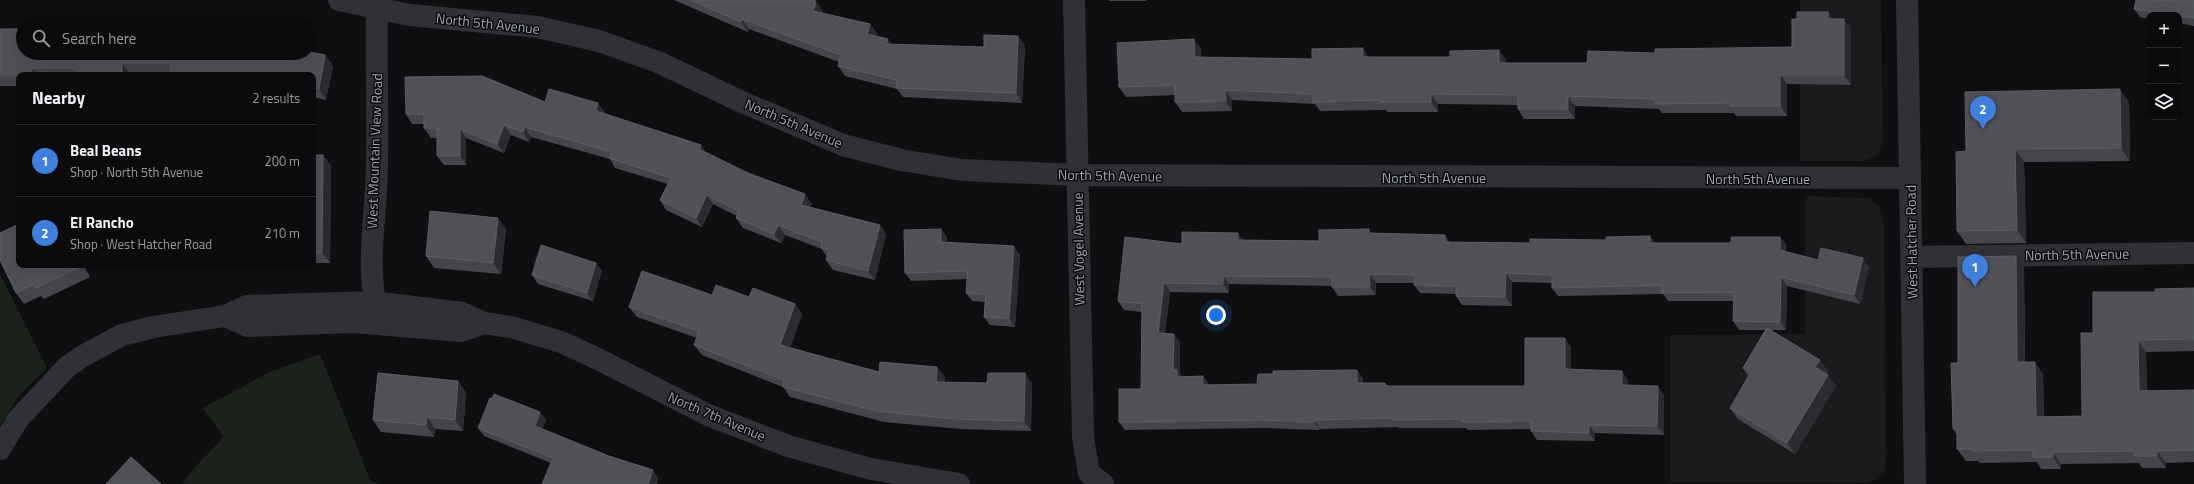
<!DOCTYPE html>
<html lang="en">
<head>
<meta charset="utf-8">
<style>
	body { margin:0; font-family:"Titillium Web",sans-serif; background:#19191b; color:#f1f3f6 }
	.controls { position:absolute; right:12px; top:12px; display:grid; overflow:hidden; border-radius:8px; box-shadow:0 4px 16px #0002 }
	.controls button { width:36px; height:36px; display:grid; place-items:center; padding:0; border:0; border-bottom:1px solid #2b2b2e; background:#0b0b0d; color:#f1f3f6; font:20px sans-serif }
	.you { position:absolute; left:1216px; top:315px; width:14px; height:14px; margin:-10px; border:3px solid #fff; border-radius:50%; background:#1a73e8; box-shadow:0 0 0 6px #1a73e833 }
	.badge { display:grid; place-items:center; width:26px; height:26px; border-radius:50%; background:#1a73e8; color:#fff; font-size:13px; font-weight:700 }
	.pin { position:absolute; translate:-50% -33px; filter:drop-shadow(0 1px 2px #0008) }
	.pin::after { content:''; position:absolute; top:21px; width:14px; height:12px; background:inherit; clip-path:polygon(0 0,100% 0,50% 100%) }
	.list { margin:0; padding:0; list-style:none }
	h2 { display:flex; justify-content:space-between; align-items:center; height:52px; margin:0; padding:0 16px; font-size:17px }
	h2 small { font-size:13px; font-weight:400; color:#9a9b9d }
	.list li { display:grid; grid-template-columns:26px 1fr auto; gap:12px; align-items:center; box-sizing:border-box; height:72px; padding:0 16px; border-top:1px solid #2b2b2e }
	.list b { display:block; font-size:15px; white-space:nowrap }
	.list p { margin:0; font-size:13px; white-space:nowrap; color:#9a9b9d }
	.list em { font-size:13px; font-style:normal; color:#9a9b9d }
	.icon { flex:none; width:22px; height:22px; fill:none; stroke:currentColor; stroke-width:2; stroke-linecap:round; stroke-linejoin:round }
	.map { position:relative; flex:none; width:2194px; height:484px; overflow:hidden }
	.search { position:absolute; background:#0b0b0d; box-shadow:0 4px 16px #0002; left:16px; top:16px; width:300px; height:44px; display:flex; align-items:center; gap:10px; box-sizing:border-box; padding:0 14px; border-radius:22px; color:#9a9b9d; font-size:15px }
	.panel { position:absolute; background:#0b0b0d; box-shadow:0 4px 16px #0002; left:16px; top:72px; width:300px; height:196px; border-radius:8px }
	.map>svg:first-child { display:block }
	.built { fill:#1b1b1e }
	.green { fill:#1c231c }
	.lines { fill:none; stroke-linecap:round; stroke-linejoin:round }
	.minor { stroke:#303136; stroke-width:22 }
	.wall { fill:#45464c }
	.shaded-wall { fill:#2b2c30 }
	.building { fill:#4f5157; stroke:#5b5e65 }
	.labels { text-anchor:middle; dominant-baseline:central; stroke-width:3; stroke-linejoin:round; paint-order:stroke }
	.street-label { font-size:14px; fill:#a0a6b2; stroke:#0a0a0c }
</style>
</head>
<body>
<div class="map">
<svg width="2194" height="484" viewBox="0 0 2194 484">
	<rect width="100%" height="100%" fill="#0f0f11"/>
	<path class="built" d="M1800,0H1881L1883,145L1876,155L1864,161H1800Z
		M1805,196L1866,198L1871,199L1880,209L1884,221L1886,461L1884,472L1875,480L1866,483L1670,482V335L1805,334Z"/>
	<path class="green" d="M0,274L47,368L21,393L0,425Z
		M320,354L370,480L379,484H183L193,469L224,437L203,408L270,372Z"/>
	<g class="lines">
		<path class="minor" d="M339,0L410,15L538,27L599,41L658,62L742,102L843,145L901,160L962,170L1077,175L1910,178
			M377,0C376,56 378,111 377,167C376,220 364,272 380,324
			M1074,0L1083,437L1089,473L1103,484
			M1907,0L1915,484
			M1911,257L2194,253
			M225,316L248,326L353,322L461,331L484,323
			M0,449L18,419L67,367L81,357L122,335L153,327L225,316L247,306L373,302L462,313L484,323L511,327L561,342L596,358L708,415L788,446L871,469L959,484"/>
	</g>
	<path class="wall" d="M674,0H813L823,11L822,13L870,24L877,34L876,36L888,39L891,45L984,47L1018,36L1025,46L1022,103L903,97L897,89L845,76L838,66L839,62L749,29L748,32Z
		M1109,0H1146V1H1109Z
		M2194,0V26L2179,23V15H2149V19L2140,17L2134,9Z
		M1828,12L1833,19L1851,29V85L1787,84V116H1736L1734,113H1662L1659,109L1575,106V119H1524L1518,109V105L1438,104V112H1387L1386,110L1320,111L1315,104L1232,100V111L1182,112L1175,102V95L1126,97L1119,87L1201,49V57L1312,59L1369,57L1506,60V63H1587L1655,53L1792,47L1797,19Z
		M0,29L325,55L333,66L326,100L313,97V75L171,74H130V75H19V86H0Z
		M545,102L598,103L604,113L701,145L706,153L812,204L810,207L880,225L886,234L875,280L833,270L826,260L827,257L822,249L785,235L781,243L743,228L736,218L737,216L713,204L702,227L666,210L660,200L668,184L615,168L610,159L531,137L529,142L511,135L504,153L466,138V165H444L437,156V138H431L424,128V124H412L406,114Z
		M2129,102L2130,161L2024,162L2026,243L1966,244L1957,231L1966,151Z
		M313,155H323L331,166L330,263H313Z
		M506,229L501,274L434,268L426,256Z
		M1238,233L1242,240L1319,241L1372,233L1445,235L1449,242L1530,243L1606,240L1650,236L1655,243H1731L1780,237L1786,245V252L1818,260L1863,258L1869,267L1860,304L1787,286L1786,330H1771L1828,371L1826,374L1836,386L1795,454L1738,419L1730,408L1748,376L1743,368L1765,330H1739L1733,321V301H1668L1663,294L1558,296L1552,288V283L1512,282V306L1462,305L1456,296V294L1420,293L1414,285V283H1376V295L1338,296L1332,287V286L1229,284V293L1170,292L1165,333L1180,342V374L1182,377L1203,376L1209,385L1257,384L1273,374L1357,370L1363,379V383H1385L1388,386H1525L1571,347V369L1628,380V385L1664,395V435L1595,433V441L1537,440L1531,431V429L1468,430L1466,428H1399L1398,427L1320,429V430L1265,428L1125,430L1119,422L1141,389L1142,312L1124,310L1118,301L1182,244Z
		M947,237V242L1020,255L1015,327L990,325L984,317L985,302L972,301L966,293L967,279L911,281L905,273Z
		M2016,256L2024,268L2025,362L2043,374L2044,417L2082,416L2093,333L2155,292L2194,288V351L2146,352L2147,391L2194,390V462L2166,463V468H2142L2139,463L2061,464V469H2041L2037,462L1980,463L1978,461H1966L1957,449V435L1953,429L1958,363Z
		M596,263L602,271L593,301L538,284L532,275Z
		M19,265H84L90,277L44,299L41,296L24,304L16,293Z
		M712,295L749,297L795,304L802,314L790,348L879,372L945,377L944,382L1032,384L1031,431L961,429L884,422L790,397L783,387L702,355L694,345L697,338L637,317L629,307Z
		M466,392L463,431L435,429L434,437L381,432L373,420Z
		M546,420L542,429L658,478L657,484H542L551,463L484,436L478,428Z"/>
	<path class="shaded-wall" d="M816,1L823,11L819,20L813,11Z
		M1828,12L1835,22L1828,19Z
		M742,19L749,29L748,32L741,22Z
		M1844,19L1851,29V85L1844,75Z
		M870,24L877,34L874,44L867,34Z
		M1018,36L1025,46L1022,103L1016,93Z
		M888,39L895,49L886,44Z
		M1194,39L1201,49L1202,66L1195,57Z
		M1363,48L1369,58L1363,57Z
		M1499,50L1506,60V73L1499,63Z
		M325,55L333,66L326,100L319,89Z
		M122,63L130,74V75H122Z
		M32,68L37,75H32Z
		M1780,75L1787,84V116L1780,106Z
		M2120,89L2129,102L2130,161L2121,148Z
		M1225,90L1232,100V111L1226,101Z
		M1431,94L1438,104V112L1431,102Z
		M1568,96L1575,106V119L1568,109Z
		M598,103L605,113L603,120L596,111Z
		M504,125L511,135L504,153L497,144Z
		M525,127L531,137L529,142L523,132Z
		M460,129L466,138V165L460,156Z
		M701,145L707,155L699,149Z
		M2015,149L2024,162L2026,243L2017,230Z
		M323,155L331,166L330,263L322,252Z
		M805,194L812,204L808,214L801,205Z
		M707,195L713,204L702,227L696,218Z
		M498,218L506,229L501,274L493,263Z
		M778,225L785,235L781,243L774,234Z
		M880,225L886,234L875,280L868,271Z
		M941,229L947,237V250L941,242Z
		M1238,233L1244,241L1237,240Z
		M1445,235L1451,244L1445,242Z
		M1650,236L1656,245L1650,243Z
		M1780,237L1786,245V259L1780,250Z
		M1014,246L1020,255L1015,327L1009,318Z
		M2016,256L2024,268L2025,374L2017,362Z
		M1863,258L1869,267L1860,304L1854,295Z
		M596,263L602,271L593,301L587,293Z
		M82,265H84L90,277Z
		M1506,273L1512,282V306L1505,297Z
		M1369,274L1376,283V295L1370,287Z
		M1223,276L1229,284V293L1223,284Z
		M1781,277L1787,286L1786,330L1780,322Z
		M1164,283L1170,292L1164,342L1158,333Z
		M795,304L802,314L787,356L780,345Z
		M1174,334L1180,342V374L1183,378L1177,377L1173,370Z
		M1565,338L1571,347V378L1565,369Z
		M2138,340L2146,352L2147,403L2139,391Z
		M1820,360L1828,371L1823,379L1815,367Z
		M2035,362L2043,374L2044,429L2036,417Z
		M937,367L945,377L943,392L936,382Z
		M1357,370L1363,379V392L1357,383Z
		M1622,371L1628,380V394L1622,385Z
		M1025,373L1032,384L1031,431L1024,421Z
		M1828,375L1836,386L1795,454L1787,443Z
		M1203,376L1209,385H1203Z
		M458,381L466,392L463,431L455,420Z
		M1658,386L1664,395V435L1657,426Z
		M540,412L546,420L540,434L535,426Z
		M427,417L435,429L434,437L426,425Z
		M1314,420L1320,429V430L1314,422Z
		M1589,425L1595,433V441L1589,433Z
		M2157,451L2166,463V468L2157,456Z
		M2053,452L2061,464V469L2053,457Z
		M653,470L658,478L657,484H648Z"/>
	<path class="building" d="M691,0H813L816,1L813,11L870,24L867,34L888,39L886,44L984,47V35L1018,36L1016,93L896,88L897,80L838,66L841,55L742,19L741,22Z
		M2136,0H2194V18L2179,16V15H2172L2134,9Z
		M1797,12H1828V19H1844V75H1780V106H1730V103L1655,104V99L1568,96V109H1518V95L1431,94V102H1380V100L1313,102V94L1225,90L1226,101L1175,102V85L1119,87L1117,43L1194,39L1195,57L1312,59V49L1363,48V57H1450V51L1499,50V63H1587L1588,51L1655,53V49L1792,47V19H1797Z
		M0,29H23V53H309V52L325,55L319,89L313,87V75H171V63H122V75H77V68H32V75H0Z
		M482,76L545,102L549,89L598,103L596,111L701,145L699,149L748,173L805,194L801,205L880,225L868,271L826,260L829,250L821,248L822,242L778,225L774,234L736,218L739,211L707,195L696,218L660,200L671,178L609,158L611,152L525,127L523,132L504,125L497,144L460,129V156H437V128H424V114H406L405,77Z
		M2120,89L2121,148L2015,149L2017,230L1957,231L1956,152L1966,151L1965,92Z
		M313,155H323L322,252H313Z
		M430,211L498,218L493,263L426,256Z
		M19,224V265H82V266L36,288L34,284L16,293L0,260V233Z
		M941,229V242L1014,246L1009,318L984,317L986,294L966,293L968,271L905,273L904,230Z
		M1369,229V233L1445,235V242L1530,243V239L1606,240V237L1650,236V243H1731V237H1780V250L1818,260L1821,248L1863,258L1854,295L1781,277L1780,322L1733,321L1734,292L1662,293V285L1552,288V275L1506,273L1505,297L1456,296V286L1414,285V275L1369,274L1370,287H1332V277L1223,276V284L1164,283L1158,333L1174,334L1173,370H1177V377L1203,376V385L1257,384L1258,374H1273V371L1357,370V383H1385V386H1525V338H1565V369L1622,371V385L1658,386L1657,426L1589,425V433L1531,431V421L1462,422V419L1393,420V418L1314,420V422L1259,420L1119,422V389H1141L1142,304L1118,301L1125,237L1182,244V232L1238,233L1237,240L1319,241V230Z
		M541,245L596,263L587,293L532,275Z
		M2016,256L2017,362H2035L2036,417L2082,416L2081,333H2093V292H2155V289L2194,288V339L2138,340L2139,391L2194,390V450L2157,451V456H2134V451L2053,452V457H2033V450L1972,451V449H1957V429H1953L1951,363H1958V257Z
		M642,271L712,295L716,285L749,297L753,288L795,304L780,345L879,372L880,362L937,367L936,382L987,383L988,373H1025L1024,421L954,419L877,411L783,387L784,380L694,345L699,331L629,307Z
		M1767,328L1820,360L1815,367L1828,375L1787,443L1730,408L1751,372L1743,368Z
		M378,373L458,381L455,420L427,417L426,425L373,420Z
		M494,394L540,412L535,426L609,456L653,470L648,484H542L553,458L478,428L490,398L492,399Z
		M131,457L161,484H106Z"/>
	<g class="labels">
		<g class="street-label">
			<text transform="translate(488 23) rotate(6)">North 5th Avenue</text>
			<text transform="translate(794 123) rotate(23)">North 5th Avenue</text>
			<text transform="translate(374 151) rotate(-88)">West Mountain View Road</text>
			<text transform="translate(1110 175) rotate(1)">North 5th Avenue</text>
			<text x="1434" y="177">North 5th Avenue</text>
			<text x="1758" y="178">North 5th Avenue</text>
			<text transform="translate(1911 242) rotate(-91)">West Hatcher Road</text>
			<text transform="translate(1078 249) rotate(-91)">West Vogel Avenue</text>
			<text transform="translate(2077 254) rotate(-1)">North 5th Avenue</text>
			<text transform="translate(717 416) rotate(23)">North 7th Avenue</text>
		</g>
	</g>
</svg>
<div class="controls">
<button>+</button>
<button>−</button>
<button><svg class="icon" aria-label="layers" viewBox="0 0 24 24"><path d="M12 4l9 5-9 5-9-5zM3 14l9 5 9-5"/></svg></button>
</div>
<div class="you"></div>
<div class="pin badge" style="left:1975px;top:287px;background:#3f7fe0">1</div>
<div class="pin badge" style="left:1983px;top:129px;background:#3f7fe0">2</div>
<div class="search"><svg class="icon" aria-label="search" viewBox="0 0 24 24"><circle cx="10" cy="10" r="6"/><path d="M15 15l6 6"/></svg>Search here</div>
<section class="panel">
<h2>Nearby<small>2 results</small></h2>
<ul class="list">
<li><span class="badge" style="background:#3f7fe0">1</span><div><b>Beal Beans</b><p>Shop · North 5th Avenue</p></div><em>200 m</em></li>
<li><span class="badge" style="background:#3f7fe0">2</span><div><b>El Rancho</b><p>Shop · West Hatcher Road</p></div><em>210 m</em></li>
</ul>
</section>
</div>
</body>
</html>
